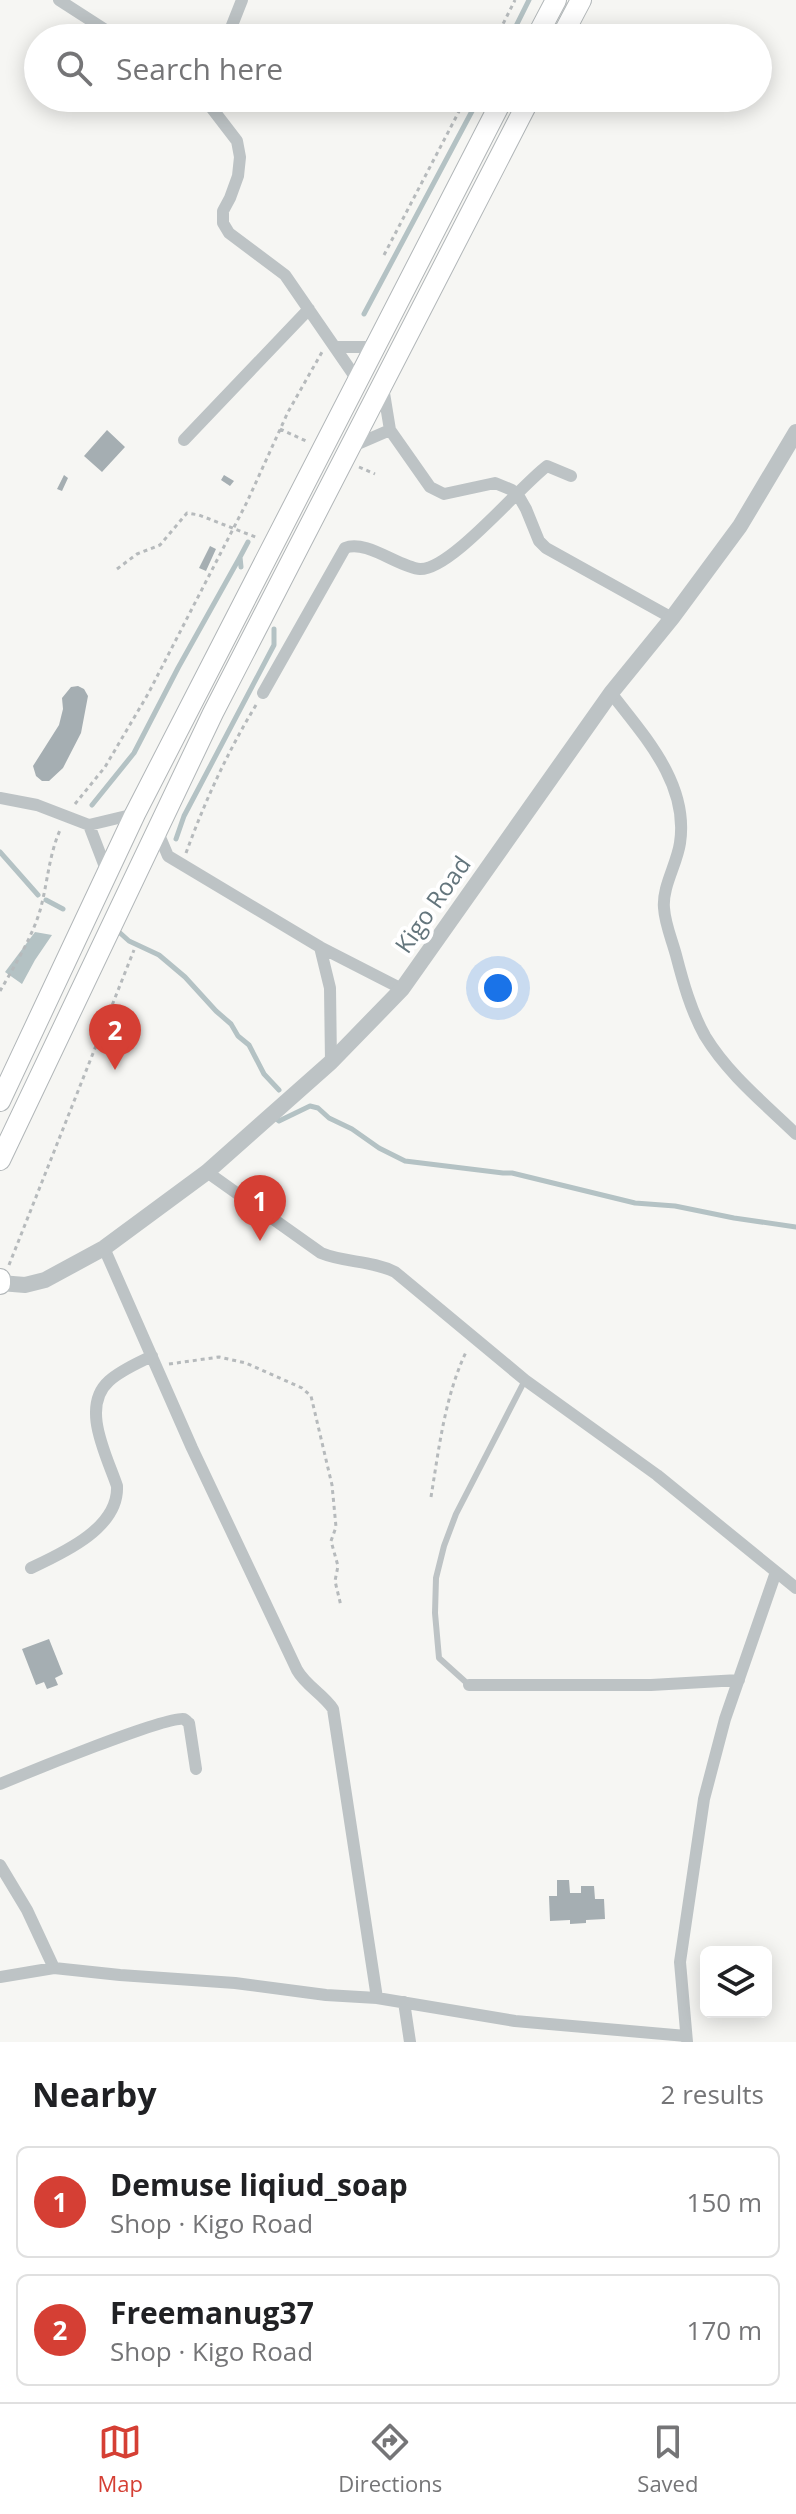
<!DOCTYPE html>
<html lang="en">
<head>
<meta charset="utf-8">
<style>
	body { margin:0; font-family:"Open Sans",sans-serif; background:#f6f6f6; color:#202124 }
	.controls { position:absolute; right:24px; bottom:24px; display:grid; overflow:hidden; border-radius:12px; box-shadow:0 4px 20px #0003 }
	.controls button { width:72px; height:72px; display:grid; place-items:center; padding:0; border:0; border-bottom:2px solid #e0e0e0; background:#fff; color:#202124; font:40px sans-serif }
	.you { position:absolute; left:498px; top:988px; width:28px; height:28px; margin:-20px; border:6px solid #fff; border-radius:50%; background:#1a73e8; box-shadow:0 0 0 12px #1a73e833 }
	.badge { display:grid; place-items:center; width:52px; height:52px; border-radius:50%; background:#d53f34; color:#fff; font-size:26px; font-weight:700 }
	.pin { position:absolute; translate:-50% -66px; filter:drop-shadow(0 2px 4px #0008) }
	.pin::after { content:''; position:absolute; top:42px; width:28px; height:24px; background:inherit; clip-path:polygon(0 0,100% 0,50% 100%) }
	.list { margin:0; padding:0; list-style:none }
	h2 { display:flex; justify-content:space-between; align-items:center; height:104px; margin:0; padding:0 32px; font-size:34px }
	h2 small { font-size:26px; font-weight:400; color:#757577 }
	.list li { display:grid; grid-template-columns:52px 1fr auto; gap:24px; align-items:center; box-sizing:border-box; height:112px; margin:0 16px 16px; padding:0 16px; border:2px solid #e0e0e0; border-radius:12px }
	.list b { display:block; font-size:30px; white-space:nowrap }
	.list p { margin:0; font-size:26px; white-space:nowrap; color:#757577 }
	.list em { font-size:26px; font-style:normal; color:#757577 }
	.icon { flex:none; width:44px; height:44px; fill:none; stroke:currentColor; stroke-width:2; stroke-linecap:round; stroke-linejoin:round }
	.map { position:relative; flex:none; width:796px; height:2042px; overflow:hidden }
	.search { position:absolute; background:#fff; box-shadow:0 4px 20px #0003; left:24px; right:24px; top:24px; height:88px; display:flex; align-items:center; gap:20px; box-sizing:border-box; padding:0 28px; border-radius:44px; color:#757577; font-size:30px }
	.sheet { height:360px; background:#fff }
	nav { display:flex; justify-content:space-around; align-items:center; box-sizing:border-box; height:112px; border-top:2px solid #e0e0e0; background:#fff; font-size:22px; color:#757577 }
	nav a { display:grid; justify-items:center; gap:4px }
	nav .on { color:#d53f34 }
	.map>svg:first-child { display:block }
	.water { fill:#b4c2c4 }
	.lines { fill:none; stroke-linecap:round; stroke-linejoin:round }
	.stream { stroke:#b4c2c4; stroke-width:5 }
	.building { fill:#a5aeb2 }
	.trunk-casing { stroke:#b1b6b8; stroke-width:22 }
	.path { stroke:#b6babc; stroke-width:3; stroke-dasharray:4 4; stroke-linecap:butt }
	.service { stroke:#bdc3c5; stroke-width:6 }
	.minor { stroke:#bdc3c5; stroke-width:12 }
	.tertiary { stroke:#bdc3c5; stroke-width:16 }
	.trunk { stroke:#fff; stroke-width:20 }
	.labels { text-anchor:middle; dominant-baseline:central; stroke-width:8; stroke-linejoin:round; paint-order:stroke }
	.street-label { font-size:24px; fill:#63757c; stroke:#fff }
</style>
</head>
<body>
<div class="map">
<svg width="796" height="2042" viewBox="0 0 796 2042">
	<rect width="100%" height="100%" fill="#f6f6f3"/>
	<path class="water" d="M35,932L52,935L35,960L22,984L5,972Z"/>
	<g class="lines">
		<path class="stream" d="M510,38L529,0
			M364,314L479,98
			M241,567L240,557L248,542
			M92,805L134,753L178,668L240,557
			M176,839L184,816L274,645V629
			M0,852L38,895
			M46,900L63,909
			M119,932L129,941L159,955L185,977L216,1011L231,1024L238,1036L249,1045L264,1074L279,1090
			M275,1118L279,1121L310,1106L318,1108L329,1118L352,1129L379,1148L405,1161L503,1173H512L635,1203L675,1206L734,1218L796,1227"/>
	</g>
	<path class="building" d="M107,430L125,447L102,472L84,456Z
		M64,475L68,478L62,491L57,489Z
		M224,475L234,481L230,486L221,480Z
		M210,546L216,549L206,571L199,568Z
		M78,686L84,689L88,696L81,733L63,768L49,781H42L36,776L33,766L59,725L63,709L62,698L71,687Z
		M49,1639L63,1674L55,1678L58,1685L47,1689L44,1682L36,1685L22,1649Z
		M557,1880H569L570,1893H581V1886H594L595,1899H604L605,1919L586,1920V1923L570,1924V1920L550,1921L549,1896H557Z"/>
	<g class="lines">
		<g class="trunk-casing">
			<path id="trunk" d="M536,38L556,0
				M561,38L581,0
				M0,1101L135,814L503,98
				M0,1160L213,713L530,98
				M0,1279V1284"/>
		</g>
		<path class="path" d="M496,38L515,0
			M384,255L466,98
			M280,429L306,441
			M359,467L375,474
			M117,569L137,554L160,545L187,513L199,515L258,538
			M75,804L105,767L148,694L247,502L288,412L322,352
			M186,853C205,801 227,753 256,705
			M0,991C14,967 34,934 41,907C48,880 49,854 61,828
			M9,1265L134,950
			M169,1364L219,1357L246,1363L302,1388L311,1396L332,1485L336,1527L331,1541L338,1566L335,1581L341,1606
			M431,1497C439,1448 445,1395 467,1350"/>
		<path class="service" d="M469,1685L439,1658L435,1613L436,1578L444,1546L456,1514L525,1380"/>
		<path class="minor" d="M59,0L118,38
			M227,38L242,0
			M204,98L237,141L240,157L238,176L230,198L223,211V223L229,233L285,275L358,381
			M336,347H375
			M383,387L390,430L430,487L444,494L495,483L512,490L518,495L526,509L539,541L546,548L672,618
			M184,440L309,309
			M353,446L390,430
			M263,693L345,548C366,539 400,568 420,569C451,570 520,486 547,466L571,476
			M611,693C645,737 689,784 680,843C677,864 662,887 664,908C665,924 672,940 676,955C683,982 691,1011 705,1036C728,1074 764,1103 796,1134
			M0,798L37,805L89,825L135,814
			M89,825L107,872
			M157,830L168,856L320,947L402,989
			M320,947L330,988L331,1062
			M207,1172L321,1253C345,1263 371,1260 395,1272L525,1380L657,1475L796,1588
			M104,1248L192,1448L297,1670C306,1686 323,1694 333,1709L377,1998
			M31,1568C63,1553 119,1528 117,1486C107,1456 80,1407 109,1381C121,1370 138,1363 152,1356
			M469,1685H651L739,1680
			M0,1784C24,1774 168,1715 184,1719C186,1720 187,1722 189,1723L196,1769
			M0,1865L27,1910L54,1968
			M0,1977L54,1968L120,1975L235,1983L326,1995L377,1998L515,2021L686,2036
			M404,2002L410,2042
			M687,2042L680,1962L704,1799L725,1719L776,1572"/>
		<path class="tertiary" d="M0,1283L25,1285L45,1280L104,1248L207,1172L331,1062L402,989L611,693L672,618L740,526L796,432"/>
		<use href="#trunk" class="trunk"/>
	</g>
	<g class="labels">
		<g class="street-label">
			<text transform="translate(432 904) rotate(-55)">Kigo Road</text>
		</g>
	</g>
</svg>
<div class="controls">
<button><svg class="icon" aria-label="layers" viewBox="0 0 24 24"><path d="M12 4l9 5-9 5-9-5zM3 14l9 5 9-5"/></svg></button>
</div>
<div class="you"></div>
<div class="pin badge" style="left:260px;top:1241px">1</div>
<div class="pin badge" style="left:115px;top:1070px">2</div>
<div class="search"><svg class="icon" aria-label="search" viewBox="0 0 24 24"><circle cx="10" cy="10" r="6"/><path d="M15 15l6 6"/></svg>Search here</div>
</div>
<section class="sheet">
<h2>Nearby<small>2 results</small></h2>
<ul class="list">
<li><span class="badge">1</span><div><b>Demuse liqiud_soap</b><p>Shop · Kigo Road</p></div><em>150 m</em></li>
<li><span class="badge">2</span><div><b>Freemanug37</b><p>Shop · Kigo Road</p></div><em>170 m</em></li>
</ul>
</section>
<nav>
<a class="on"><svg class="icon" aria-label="map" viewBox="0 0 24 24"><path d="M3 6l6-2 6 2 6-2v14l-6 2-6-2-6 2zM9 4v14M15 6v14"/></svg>Map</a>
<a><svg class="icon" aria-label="directions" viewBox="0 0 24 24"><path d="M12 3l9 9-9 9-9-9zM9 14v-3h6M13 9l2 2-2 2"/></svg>Directions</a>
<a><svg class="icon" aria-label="saved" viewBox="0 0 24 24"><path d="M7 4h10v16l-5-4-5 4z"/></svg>Saved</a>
</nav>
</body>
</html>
